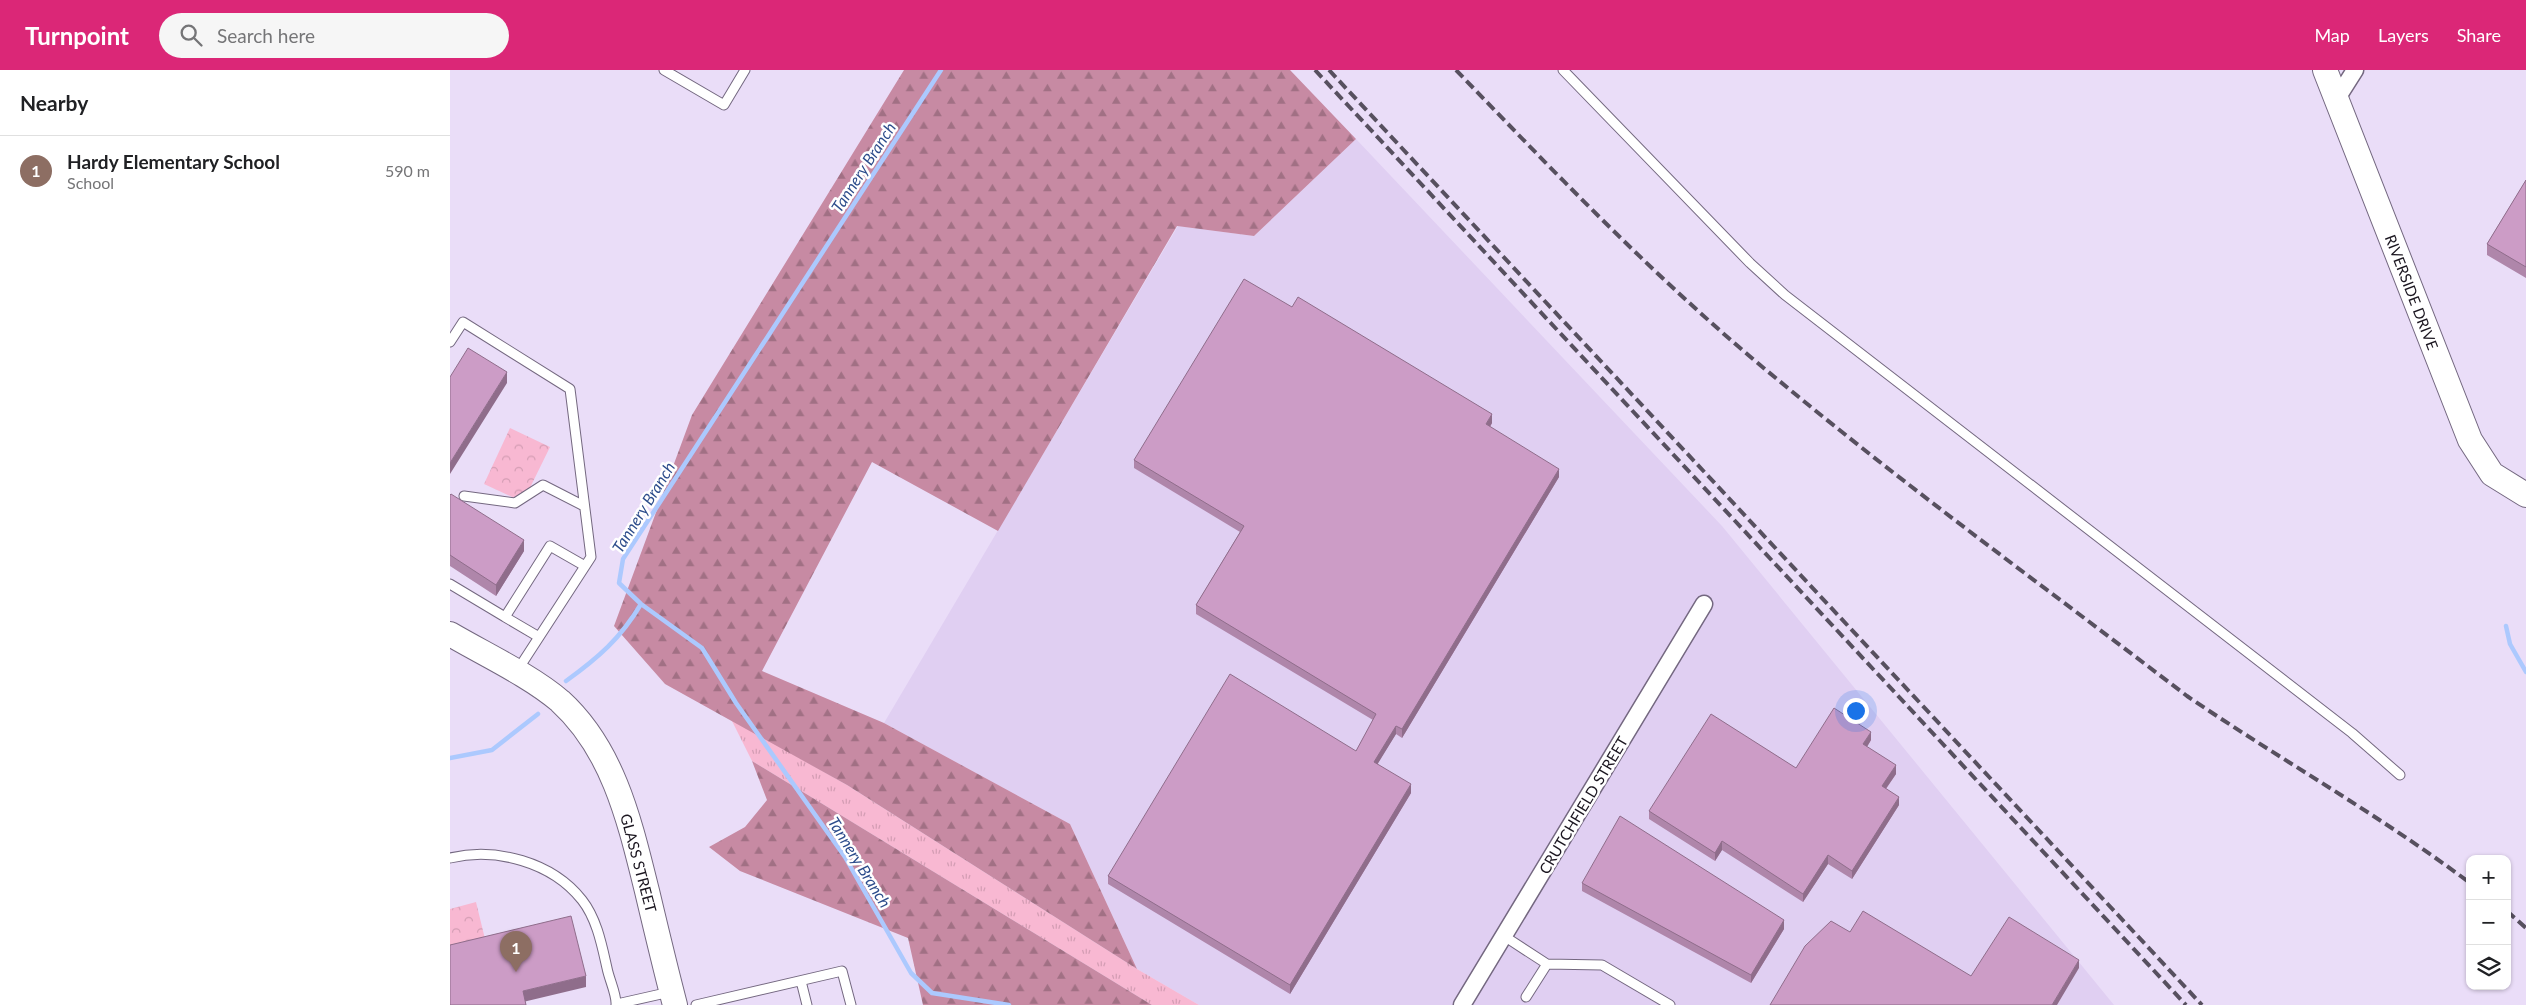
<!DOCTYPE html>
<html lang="en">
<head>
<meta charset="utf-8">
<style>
	body { margin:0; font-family:Lato,sans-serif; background:#f6f6f6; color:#202124 }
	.controls { position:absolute; right:15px; bottom:15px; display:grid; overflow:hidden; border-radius:10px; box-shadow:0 1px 4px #0004 }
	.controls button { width:45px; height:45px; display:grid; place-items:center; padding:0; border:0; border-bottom:1px solid #e0e0e0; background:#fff; color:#202124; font:25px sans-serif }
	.you { position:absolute; left:1405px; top:640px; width:18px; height:18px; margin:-12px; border:4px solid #fff; border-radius:50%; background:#1a73e8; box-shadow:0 0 0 8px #1a73e833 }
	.badge { display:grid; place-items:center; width:32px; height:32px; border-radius:50%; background:#db2777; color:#fff; font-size:16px; font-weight:700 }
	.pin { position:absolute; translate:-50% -41px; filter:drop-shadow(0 1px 2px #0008) }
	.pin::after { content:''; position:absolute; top:26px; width:18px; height:15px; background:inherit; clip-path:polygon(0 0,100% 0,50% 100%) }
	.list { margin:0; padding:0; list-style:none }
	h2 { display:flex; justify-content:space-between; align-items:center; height:65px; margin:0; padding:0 20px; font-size:21px }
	h2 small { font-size:16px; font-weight:400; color:#757577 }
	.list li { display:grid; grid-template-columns:32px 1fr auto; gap:15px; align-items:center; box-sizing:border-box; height:70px; padding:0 20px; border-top:1px solid #e0e0e0 }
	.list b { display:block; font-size:19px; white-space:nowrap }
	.list p { margin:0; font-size:16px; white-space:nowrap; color:#757577 }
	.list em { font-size:16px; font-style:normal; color:#757577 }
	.icon { flex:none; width:28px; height:28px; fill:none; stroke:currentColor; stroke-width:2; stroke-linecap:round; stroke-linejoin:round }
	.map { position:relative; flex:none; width:2076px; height:935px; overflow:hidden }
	header { display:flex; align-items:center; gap:30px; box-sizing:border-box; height:70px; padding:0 25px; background:#db2777; color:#fff }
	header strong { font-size:24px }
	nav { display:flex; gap:28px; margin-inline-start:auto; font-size:18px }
	.search { width:350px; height:45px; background:#f6f6f6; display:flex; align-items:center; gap:12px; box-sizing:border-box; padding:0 18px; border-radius:28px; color:#757577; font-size:19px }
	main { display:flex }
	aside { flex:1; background:#fff }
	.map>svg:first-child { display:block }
	.built { fill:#e0cff2 }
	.grass { fill:url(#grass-tufts) }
	.forest { fill:url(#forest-firs) }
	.park { fill:url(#park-crowns) }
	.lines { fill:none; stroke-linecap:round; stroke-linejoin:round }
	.stream { stroke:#acc9fe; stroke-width:4.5 }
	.lane-casing { stroke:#746880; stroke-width:11 }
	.street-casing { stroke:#746880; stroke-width:19 }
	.secondary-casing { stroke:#746880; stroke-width:26 }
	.lane { stroke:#fff; stroke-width:9 }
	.street { stroke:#fff; stroke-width:16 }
	.secondary { stroke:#fff; stroke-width:24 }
	.rail { stroke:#57505f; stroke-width:4; stroke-dasharray:10 5; stroke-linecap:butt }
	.wall { fill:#af86aa }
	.shaded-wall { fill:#8f6d8b }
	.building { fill:#cc9cc6; stroke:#8f6d8b }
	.labels { text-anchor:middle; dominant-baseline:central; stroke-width:5; stroke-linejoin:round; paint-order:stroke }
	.street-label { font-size:15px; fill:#1a151f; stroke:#fff }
	.water-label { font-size:16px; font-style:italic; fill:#2c4c8b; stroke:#fff }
</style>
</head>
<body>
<header>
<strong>Turnpoint</strong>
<div class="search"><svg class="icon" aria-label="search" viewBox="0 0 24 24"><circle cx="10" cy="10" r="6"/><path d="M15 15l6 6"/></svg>Search here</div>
<nav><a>Map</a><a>Layers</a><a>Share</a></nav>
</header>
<main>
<aside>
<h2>Nearby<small></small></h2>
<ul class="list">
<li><span class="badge" style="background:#8d6e63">1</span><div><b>Hardy Elementary School</b><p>School</p></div><em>590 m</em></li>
</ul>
</aside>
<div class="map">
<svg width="2076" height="935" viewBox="0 0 2076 935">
	<defs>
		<pattern id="grass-tufts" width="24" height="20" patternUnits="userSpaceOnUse" patternTransform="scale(1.25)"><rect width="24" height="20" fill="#f8b8d2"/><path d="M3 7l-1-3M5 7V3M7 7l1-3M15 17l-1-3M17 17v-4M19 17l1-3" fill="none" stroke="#d49db4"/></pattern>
		<pattern id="forest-firs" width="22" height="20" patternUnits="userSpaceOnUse" patternTransform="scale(1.25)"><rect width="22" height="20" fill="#c78aa3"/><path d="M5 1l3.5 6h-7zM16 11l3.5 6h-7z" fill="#a17084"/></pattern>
		<pattern id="park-crowns" width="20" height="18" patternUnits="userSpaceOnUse" patternTransform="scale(1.25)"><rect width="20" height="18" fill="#f8b8d2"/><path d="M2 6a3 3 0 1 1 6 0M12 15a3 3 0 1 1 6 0" fill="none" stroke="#d49db4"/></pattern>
	</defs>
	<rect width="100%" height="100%" fill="#eaddf8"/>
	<path class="built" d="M906,69L1272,456L1664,935H749L687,899L620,754L434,653L728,156L804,166Z"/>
	<path class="grass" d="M281,649L397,715L687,899L749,935H702L302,691Z"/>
	<path class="forest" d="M454,0H840L906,69L804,166L727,156L548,461L422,392L312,601L434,653L620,754L687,899L397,715L215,614L164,556L242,345Z
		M302,691L702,935H473L458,868L290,801L259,777L295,757L317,730Z"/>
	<path class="park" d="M60,358L100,377L73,432L34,414Z
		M26,832L35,869L0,878V839Z"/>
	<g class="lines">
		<path class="stream" d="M491,0L173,489L169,513L191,534L252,578L286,633L395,787L461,903L482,923L559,935
			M2056,556L2060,574L2076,602
			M116,611C148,588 171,568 191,534
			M0,688L42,680L88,644"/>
		<g class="lane-casing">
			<path id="lane" d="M214,0L274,35L295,0
				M1113,0L1300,193L1335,225L1902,663L1950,705
				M0,272L13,252L120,319L141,487L67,601
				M14,426L65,433L93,415L134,436
				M0,514L55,547
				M89,567L55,547L100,476L135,496
				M0,788C46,777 102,792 132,830C147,849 152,876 157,898C159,909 167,925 166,935
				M1054,866L1097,894L1076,927
				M1097,894L1152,895L1220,935
				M351,911L357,935
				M167,934L220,922
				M246,935L392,901L401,935"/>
		</g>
		<g class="street-casing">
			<path id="street" d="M1886,30L1905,0
				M1012,935L1254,534"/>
		</g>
		<g class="secondary-casing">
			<path id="secondary" d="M1875,0L2020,370L2042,404L2076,425
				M0,564C34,584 81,606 110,631C164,680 180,753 197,821C206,859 215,897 225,935"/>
		</g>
		<use href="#lane" class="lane"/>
		<use href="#street" class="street"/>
		<use href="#secondary" class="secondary"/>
		<path class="rail" d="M865,0L1736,935
			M879,0L1752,935
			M1006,0C1109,107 1212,215 1327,309C1459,419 1600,521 1737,626C1831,690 1928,744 2020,813
			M2057,841L2076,858"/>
	</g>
	<path class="wall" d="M2076,110V208L2037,185V174Z
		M1042,353L1040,357L1109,407L952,668L946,664L927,694L961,723L840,924L658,814V806L906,681L923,650L746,544V535L790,462L684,398V390Z
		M0,425L74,481L46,526L0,496Z
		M1421,670L1417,677L1446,704L1436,719L1449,735L1402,809L1378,794L1353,832L1272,780L1265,791L1199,749V741L1346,698Z
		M1132,813L1334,859L1301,913L1132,821Z"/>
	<path class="shaded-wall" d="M57,302V313L0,404V393Z
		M1042,344V353L1036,363V354Z
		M1109,399V407L952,668V659Z
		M74,470V481L46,526V515Z
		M946,656V664L924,700V692Z
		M1421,662V670L1413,683V674Z
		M1446,695V704L1432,724V716Z
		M961,714V723L840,924V915Z
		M1449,727V735L1402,809V801Z
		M1272,771V780L1265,791V783Z
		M1378,785V794L1353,832V824Z
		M1334,850V859L1301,913V905Z
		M1629,890V898L1607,935H1602Z
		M136,906V917L73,932V921Z"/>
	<path class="building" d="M2076,110V197L2037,174Z
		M794,209L842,237L848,227L1042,344L1036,354L1109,399L952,659L946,656L924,692L961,714L840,915L658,806L780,604L906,681L926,644L746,535L794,456L684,390Z
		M18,278L57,302L0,393V307Z
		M1,424L74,470L46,515L0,485V425Z
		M1384,638L1421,662L1413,674L1446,695L1432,716L1449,727L1402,801L1378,785L1353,824L1272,771L1265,783L1199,741L1261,644L1346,698Z
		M1170,746L1334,850L1301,905L1132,813Z
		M1413,841L1521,906L1559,847L1629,890L1602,935H1320L1355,876L1381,851L1400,862Z
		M121,846L136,906L73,921L76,935H0V875Z"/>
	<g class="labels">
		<g class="street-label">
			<text transform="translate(1962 222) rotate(69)">RIVERSIDE DRIVE</text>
			<text transform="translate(1133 735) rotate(-59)">CRUTCHFIELD STREET</text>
			<text transform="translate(189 793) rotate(75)">GLASS STREET</text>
		</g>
		<g class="water-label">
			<text transform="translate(413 97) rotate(-57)">Tannery Branch</text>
			<text transform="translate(193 437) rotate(-58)">Tannery Branch</text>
			<text transform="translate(410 792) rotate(58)">Tannery Branch</text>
		</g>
	</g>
</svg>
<div class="controls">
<button>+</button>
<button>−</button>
<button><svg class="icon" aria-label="layers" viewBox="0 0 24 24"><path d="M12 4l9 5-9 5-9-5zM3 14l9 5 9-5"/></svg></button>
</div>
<div class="you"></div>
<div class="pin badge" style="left:66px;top:902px;background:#8d6e63">1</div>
</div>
</main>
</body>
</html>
